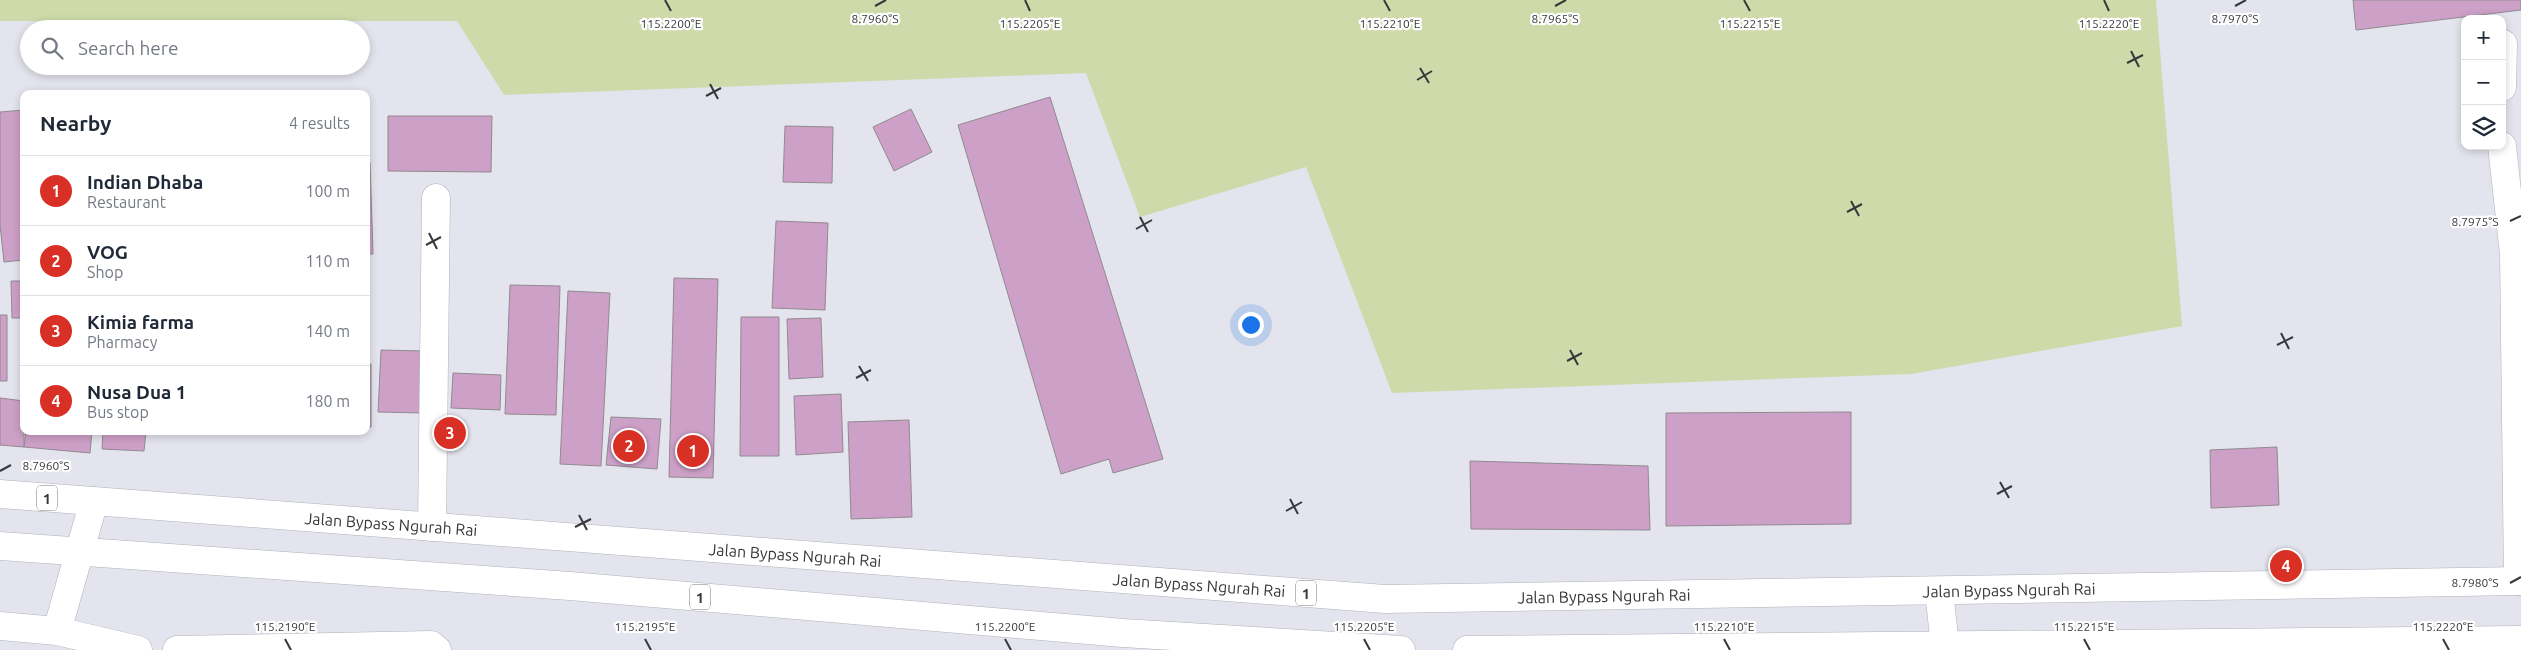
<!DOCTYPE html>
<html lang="en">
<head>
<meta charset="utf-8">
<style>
	body { margin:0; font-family:Ubuntu,sans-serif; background:#f2f2f3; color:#1f2937 }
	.controls { position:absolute; right:15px; top:15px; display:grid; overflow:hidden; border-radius:10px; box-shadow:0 2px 8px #0003 }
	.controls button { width:45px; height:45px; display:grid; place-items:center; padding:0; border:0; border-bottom:1px solid #e0e1e3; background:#fff; color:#1f2937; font:25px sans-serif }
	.you { position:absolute; left:1250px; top:324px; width:18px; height:18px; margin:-12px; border:4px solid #fff; border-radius:50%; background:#1a73e8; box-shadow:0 0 0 8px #1a73e833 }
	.badge { display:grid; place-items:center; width:32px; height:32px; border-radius:50%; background:#d93025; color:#fff; font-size:16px; font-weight:700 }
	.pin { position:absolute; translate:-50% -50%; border:2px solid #fff; box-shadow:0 1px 5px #0006 }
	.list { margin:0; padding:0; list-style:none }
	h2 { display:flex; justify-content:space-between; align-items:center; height:65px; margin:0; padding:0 20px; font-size:21px }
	h2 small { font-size:16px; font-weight:400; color:#747a83 }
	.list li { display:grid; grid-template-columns:32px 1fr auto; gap:15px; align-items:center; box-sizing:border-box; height:70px; padding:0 20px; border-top:1px solid #e0e1e3 }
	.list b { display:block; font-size:19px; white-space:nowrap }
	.list p { margin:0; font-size:16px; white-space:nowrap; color:#747a83 }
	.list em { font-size:16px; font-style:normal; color:#747a83 }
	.icon { flex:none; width:28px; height:28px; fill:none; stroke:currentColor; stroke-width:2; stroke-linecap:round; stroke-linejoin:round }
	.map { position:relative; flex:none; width:2521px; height:650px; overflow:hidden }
	.search { position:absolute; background:#fff; box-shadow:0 2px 8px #0003; left:20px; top:20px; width:350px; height:55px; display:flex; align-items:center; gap:12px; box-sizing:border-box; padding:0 18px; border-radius:28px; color:#747a83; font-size:19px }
	.panel { position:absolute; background:#fff; box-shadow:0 2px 8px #0003; left:20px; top:90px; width:350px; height:345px; border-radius:10px }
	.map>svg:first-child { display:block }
	.green { fill:#cfdaaa }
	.building { fill:#cda0c7; stroke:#918a90 }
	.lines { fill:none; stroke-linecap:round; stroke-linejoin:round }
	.minor-casing { stroke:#b1b2ba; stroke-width:29 }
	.highway-casing { stroke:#b1b2ba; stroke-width:29 }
	.minor { stroke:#fff; stroke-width:28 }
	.highway { stroke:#fff; stroke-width:28 }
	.ticks { fill:none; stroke:#37383b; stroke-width:2 }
	.labels { text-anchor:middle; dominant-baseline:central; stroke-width:4.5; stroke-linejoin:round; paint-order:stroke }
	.shield { fill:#fff; stroke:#737476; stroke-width:1 }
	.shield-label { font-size:15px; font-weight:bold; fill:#37383b }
	.street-label { font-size:16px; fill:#37383b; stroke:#fff }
	.ticks-label { font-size:12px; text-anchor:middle; fill:#37383b; stroke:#fff; stroke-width:4.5; stroke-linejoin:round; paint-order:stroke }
</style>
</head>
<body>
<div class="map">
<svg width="2521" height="650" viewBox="0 0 2521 650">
	<rect width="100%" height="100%" fill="#e3e4ed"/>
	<path class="green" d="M0,0H2156L2182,326L1911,374L1392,393L1306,167L1140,217L1086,73L504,95L457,21H0Z"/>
	<path class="building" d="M2353,0H2521V10L2356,30Z
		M1050,97L1163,459L1113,473L1109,459L1061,474L958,125Z
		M911,109L932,152L894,171L873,127Z
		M24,110V260L4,262L0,225V112Z
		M388,116H492L491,172L388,171Z
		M785,126L833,127L832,183L783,182Z
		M366,162H370L373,254H366Z
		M776,221L828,223L825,310L772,308Z
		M674,278L718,279L713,478L669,477Z
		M11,281H24V318H12Z
		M510,285L560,286L556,415L505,414Z
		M568,291L610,293L601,466L560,464Z
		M0,315H7V381H0Z
		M741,317H779V456H740Z
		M821,318L823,377L789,379L787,319Z
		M381,350L424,351L421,413L378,412Z
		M366,364H371V427H366Z
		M453,373L501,375L500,410L451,408Z
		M841,394L843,452L796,455L794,396Z
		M0,398L24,401V447L0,445Z
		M1851,412V524L1666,526V413Z
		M611,417L661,419L657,469L606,465Z
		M909,420L912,517L851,519L848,422Z
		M26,431H92L90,453L24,447Z
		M103,431H146L144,451L102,449Z
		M2277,447L2279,505L2211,508L2210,450Z
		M1470,461L1648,466L1650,530L1471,529Z"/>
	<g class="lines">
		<g class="minor-casing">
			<path id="minor" d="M2502,87L2503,44
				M2502,146L2514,254L2518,581
				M94,501L57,631L138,650
				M432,527L436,198
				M0,626L57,631
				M177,650L431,645L437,650"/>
		</g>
		<g class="highway-casing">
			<path id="highway" d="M0,494L1385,599L2521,581
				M0,546L570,586L1123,633L1401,650
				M1939,591L1945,646
				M1467,650L2521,640"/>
		</g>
		<use href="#minor" class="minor"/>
		<use href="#highway" class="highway"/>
	</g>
	<path class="ticks" d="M665,0L671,11M1025,0L1030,11M1384,0L1390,11M1744,0L1750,11M2104,0L2109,11M875,6L886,0M1555,6L1566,0M2235,6L2246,0M2131,51L2139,67M2127,63L2143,55M1420,68L1429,83M1417,80L1432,71M710,84L718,99M706,96L721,88M1851,201L1859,216M1847,212L1862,204M1140,217L1148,232M2510,221L2521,216M1136,229L1152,220M429,233L437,249M426,245L441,237M2281,333L2289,349M2277,345L2293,337M1570,350L1578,365M1567,361L1582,353M859,366L868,381M856,378L871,370M0,471L11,465M2000,482L2009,498M1997,494L2012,486M1290,499L1298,514M1286,511L1302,502M579,515L587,530M575,527L591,519M2510,583L2521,577M285,639L291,650M645,639L651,650M1005,639L1011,650M1364,639L1370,650M1724,639L1730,650M2084,639L2090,650M2443,639L2449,650"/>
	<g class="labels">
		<g class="shield">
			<rect x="37" y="485.5" width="20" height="25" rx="4"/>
			<rect x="1296" y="580.5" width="20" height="25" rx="4"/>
			<rect x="690" y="584.5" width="20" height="25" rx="4"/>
		</g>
		<g class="shield-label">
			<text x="47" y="498">1</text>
			<text x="1306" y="593">1</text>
			<text x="700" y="597">1</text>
		</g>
		<g class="street-label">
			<text transform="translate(391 524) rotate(4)">Jalan Bypass Ngurah Rai</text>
			<text transform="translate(795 555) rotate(4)">Jalan Bypass Ngurah Rai</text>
			<text transform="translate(1199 585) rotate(4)">Jalan Bypass Ngurah Rai</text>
			<text transform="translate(2009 590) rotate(-1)">Jalan Bypass Ngurah Rai</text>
			<text transform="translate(1604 596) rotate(-1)">Jalan Bypass Ngurah Rai</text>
		</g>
	</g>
	<g class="ticks-label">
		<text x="875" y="23">8.7960°S</text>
		<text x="1555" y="23">8.7965°S</text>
		<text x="2235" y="23">8.7970°S</text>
		<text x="671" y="28">115.2200°E</text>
		<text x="1030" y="28">115.2205°E</text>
		<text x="1390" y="28">115.2210°E</text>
		<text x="1750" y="28">115.2215°E</text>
		<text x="2109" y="28">115.2220°E</text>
		<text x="2475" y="226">8.7975°S</text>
		<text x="46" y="470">8.7960°S</text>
		<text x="2475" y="587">8.7980°S</text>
		<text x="285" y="631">115.2190°E</text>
		<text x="645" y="631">115.2195°E</text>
		<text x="1005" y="631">115.2200°E</text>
		<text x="1364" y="631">115.2205°E</text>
		<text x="1724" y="631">115.2210°E</text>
		<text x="2084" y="631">115.2215°E</text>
		<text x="2443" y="631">115.2220°E</text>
	</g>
</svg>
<div class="controls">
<button>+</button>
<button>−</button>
<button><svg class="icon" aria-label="layers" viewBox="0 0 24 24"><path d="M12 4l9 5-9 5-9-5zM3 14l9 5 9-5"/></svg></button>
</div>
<div class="you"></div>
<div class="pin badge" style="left:693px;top:451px">1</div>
<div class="pin badge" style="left:629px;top:446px">2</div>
<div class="pin badge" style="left:450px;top:433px">3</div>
<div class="pin badge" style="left:2286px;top:566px">4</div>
<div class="search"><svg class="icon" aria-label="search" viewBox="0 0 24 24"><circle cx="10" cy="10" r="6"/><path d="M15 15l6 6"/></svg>Search here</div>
<section class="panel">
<h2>Nearby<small>4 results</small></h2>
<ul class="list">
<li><span class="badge">1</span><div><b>Indian Dhaba</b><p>Restaurant</p></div><em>100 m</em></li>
<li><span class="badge">2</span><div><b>VOG</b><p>Shop</p></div><em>110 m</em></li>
<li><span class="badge">3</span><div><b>Kimia farma</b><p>Pharmacy</p></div><em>140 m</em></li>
<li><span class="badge">4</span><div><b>Nusa Dua 1</b><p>Bus stop</p></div><em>180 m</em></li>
</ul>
</section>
</div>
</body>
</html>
